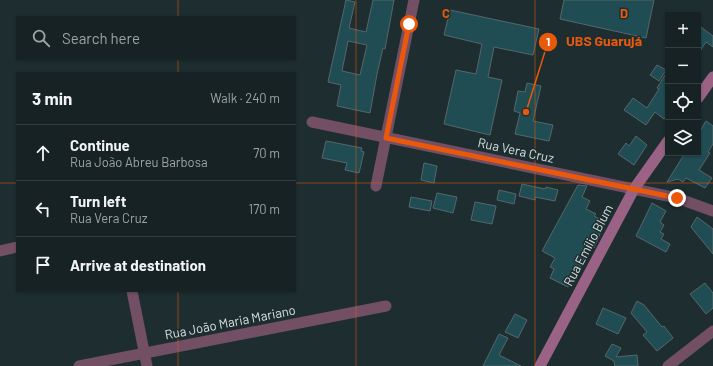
<!DOCTYPE html>
<html lang="en">
<head>
<meta charset="utf-8">
<style>
	body { margin:0; font-family:Barlow,sans-serif; background:#232f31; color:#f1f3f6 }
	.controls { position:absolute; right:12px; top:12px; display:grid; overflow:hidden; border-radius:0px; box-shadow:0 1px 3px #0004 }
	.controls button { width:36px; height:36px; display:grid; place-items:center; padding:0; border:0; border-bottom:1px solid #353f41; background:#162224; color:#f1f3f6; font:20px sans-serif }
	.stop { position:absolute; width:12px; height:12px; margin:-9px; border:3px solid #ea580c; border-radius:50%; background:#fff }
	.stop.end { background:#ea580c; border-color:#fff; box-shadow:0 1px 4px #0008 }
	.list { margin:0; padding:0; list-style:none }
	h2 { display:flex; justify-content:space-between; align-items:center; height:52px; margin:0; padding:0 16px; font-size:17px }
	h2 small { font-size:13px; font-weight:400; color:#9ea4a6 }
	.list li { display:grid; grid-template-columns:26px 1fr auto; gap:12px; align-items:center; box-sizing:border-box; height:56px; padding:0 16px; border-top:1px solid #353f41 }
	.list b { display:block; font-size:15px; white-space:nowrap }
	.list p { margin:0; font-size:13px; white-space:nowrap; color:#9ea4a6 }
	.list em { font-size:13px; font-style:normal; color:#9ea4a6 }
	.icon { flex:none; width:22px; height:22px; fill:none; stroke:currentColor; stroke-width:2; stroke-linecap:round; stroke-linejoin:round }
	.map { position:relative; flex:none; width:713px; height:366px; overflow:hidden }
	.search { position:absolute; background:#162224; box-shadow:0 1px 3px #0004; left:16px; top:16px; width:280px; height:44px; display:flex; align-items:center; gap:10px; box-sizing:border-box; padding:0 14px; border-radius:0px; color:#9ea4a6; font-size:15px }
	.panel { position:absolute; background:#162224; box-shadow:0 1px 3px #0004; left:16px; top:72px; width:280px; height:220px; border-radius:0px }
	.map>svg:first-child { display:block }
	.building { fill:#204d53; stroke:#55676a; fill-rule:evenodd }
	.lines { fill:none; stroke-linecap:round; stroke-linejoin:round }
	.minor { stroke:#724f65; stroke-width:11 }
	.secondary { stroke:#9a6386; stroke-width:11 }
	.route { stroke:#ea580c; stroke-width:5 }
	.grid { fill:none; stroke:#e8590c; stroke-width:1; stroke-opacity:0.55 }
	.labels { text-anchor:middle; dominant-baseline:central; stroke-width:3; stroke-linejoin:round; paint-order:stroke }
	.street-label { font-size:13px; fill:#d6e0e1; stroke:#1e2e30 }
	.grid-label { font-size:13px; text-anchor:middle; font-weight:bold; fill:#e8590c; stroke:#1e2e30; stroke-width:3; stroke-linejoin:round; paint-order:stroke }
	.leader { fill:none; stroke:#e8590c; stroke-width:1.5 }
	.callout-dot { fill:#e8590c; stroke:#1e2e30; stroke-width:1.5 }
	.mark-label { font-size:12px; text-anchor:middle; font-weight:bold; fill:#fff }
	.callout-label { font-size:14px; text-anchor:middle; font-weight:bold; fill:#e8590c; stroke:#1e2e30; stroke-width:3; stroke-linejoin:round; paint-order:stroke }
</style>
</head>
<body>
<div class="map">
<svg width="713" height="366" viewBox="0 0 713 366">
	<rect width="100%" height="100%" fill="#1e2e30"/>
	<path class="building" d="M346,0L355,2L349,28L366,32L373,0H394L385,49L383,48L377,74L370,113L337,106L341,85L328,82ZM348,41L367,45L360,75L342,71Z
		M564,0H654L646,38L560,19Z
		M450,10L539,29L533,55L494,47L488,77L502,80L490,135L444,124L456,70L476,74L482,44L444,35Z
		M698,25L713,36V47L706,42L698,54Z
		M657,65L666,70L659,81L650,75Z
		M668,70V113L664,119L655,112L646,125L624,110L633,98L647,108L659,89L657,88Z
		M527,83L541,86L533,121L553,125L549,141L515,134L520,113L514,111L518,91L525,92Z
		M706,121L713,126V144L708,152L710,153L699,170L712,178L705,188L686,178L683,182L678,179L667,182L685,153H698V134Z
		M636,136L647,145L634,165L618,154L626,143L629,146Z
		M326,141L362,148L361,151L364,152L359,173L345,170L347,163L322,158Z
		M424,163L437,166L434,183L421,180Z
		M522,184L545,189L546,187L558,190L555,201L535,197V200L519,196Z
		M578,185L587,186L582,197L590,201L586,209L596,214L594,216L605,222L594,248L591,246L579,270L576,269L568,287L550,278L554,269L550,267L555,258L542,251Z
		M499,190L516,194L514,204L497,200Z
		M437,193L457,197L453,213L433,208Z
		M411,197L432,201L430,211L409,207Z
		M475,202L496,206L492,224L471,220Z
		M652,203L666,211L660,222L664,225L660,232L664,234L661,239L670,244L666,252L636,236Z
		M697,217L713,229V254L691,227Z
		M705,283L713,293V308L706,314L690,294Z
		M637,301L644,305L662,327L664,326L673,338L657,351L643,335L647,332L631,313Z
		M603,308L626,318L618,334L596,324Z
		M515,314L527,320L518,338L505,332Z
		M499,334L508,338L499,355L521,366H483Z
		M612,344L621,348L616,357L637,355L638,366H615L614,361L605,356Z"/>
	<g class="lines">
		<path class="minor" d="M312,122L677,198L713,211
			M376,186L414,0
			M0,251L17,247
			M132,291L147,366
			M79,366L386,306
			M668,366L713,331"/>
		<path class="secondary" d="M698,98L713,77
			M540,366L634,189L668,141"/>
	</g>
	<g class="lines">
		<path class="route" d="M409,24L386,138L677,198"/>
	</g>
	<path class="grid" d="M178,0V17M356,0V366M535,0V366M178,59V73M0,183H17M295,183H713M178,291V366"/>
	<g class="labels">
		<g class="street-label">
			<text transform="translate(516 150) rotate(12)">Rua Vera Cruz</text>
			<text transform="translate(588 245) rotate(-62)">Rua Emílio Blum</text>
			<text transform="translate(230 322) rotate(-11)">Rua João Maria Mariano</text>
		</g>
	</g>
	<g class="grid-label">
		<text x="446" y="18">C</text>
		<text x="624" y="18">D</text>
	</g>
	<path class="leader" d="M526 112L548 42"/>
	<g class="callout-dot">
		<circle cx="526" cy="112" r="4"/>
		<circle cx="548" cy="42" r="10"/>
	</g>
	<g class="mark-label">
		<text x="548" y="46">1</text>
	</g>
	<g class="callout-label">
		<text x="604" y="46">UBS Guarujá</text>
	</g>
</svg>
<div class="controls">
<button>+</button>
<button>−</button>
<button><svg class="icon" aria-label="locate" viewBox="0 0 24 24"><circle cx="12" cy="12" r="6"/><path d="M12 2v4M12 18v4M2 12h4M18 12h4"/></svg></button>
<button><svg class="icon" aria-label="layers" viewBox="0 0 24 24"><path d="M12 4l9 5-9 5-9-5zM3 14l9 5 9-5"/></svg></button>
</div>
<div class="stop" style="left:409px;top:24px"></div>
<div class="stop end" style="left:677px;top:198px"></div>
<div class="search"><svg class="icon" aria-label="search" viewBox="0 0 24 24"><circle cx="10" cy="10" r="6"/><path d="M15 15l6 6"/></svg>Search here</div>
<section class="panel">
<h2>3 min<small>Walk · 240 m</small></h2>
<ul class="list">
<li><svg class="icon" aria-label="ahead" viewBox="0 0 24 24"><path d="M12 20V5M6 11l6-6 6 6"/></svg><div><b>Continue</b><p>Rua João Abreu Barbosa</p></div><em>70 m</em></li>
<li><svg class="icon" aria-label="left" viewBox="0 0 24 24"><path d="M17 20v-9H6M10 6l-5 5 5 5"/></svg><div><b>Turn left</b><p>Rua Vera Cruz</p></div><em>170 m</em></li>
<li><svg class="icon" aria-label="arrive" viewBox="0 0 24 24"><path d="M6 21V4h12l-3 4 3 4H6"/></svg><div><b>Arrive at destination</b></div></li>
</ul>
</section>
</div>
</body>
</html>
